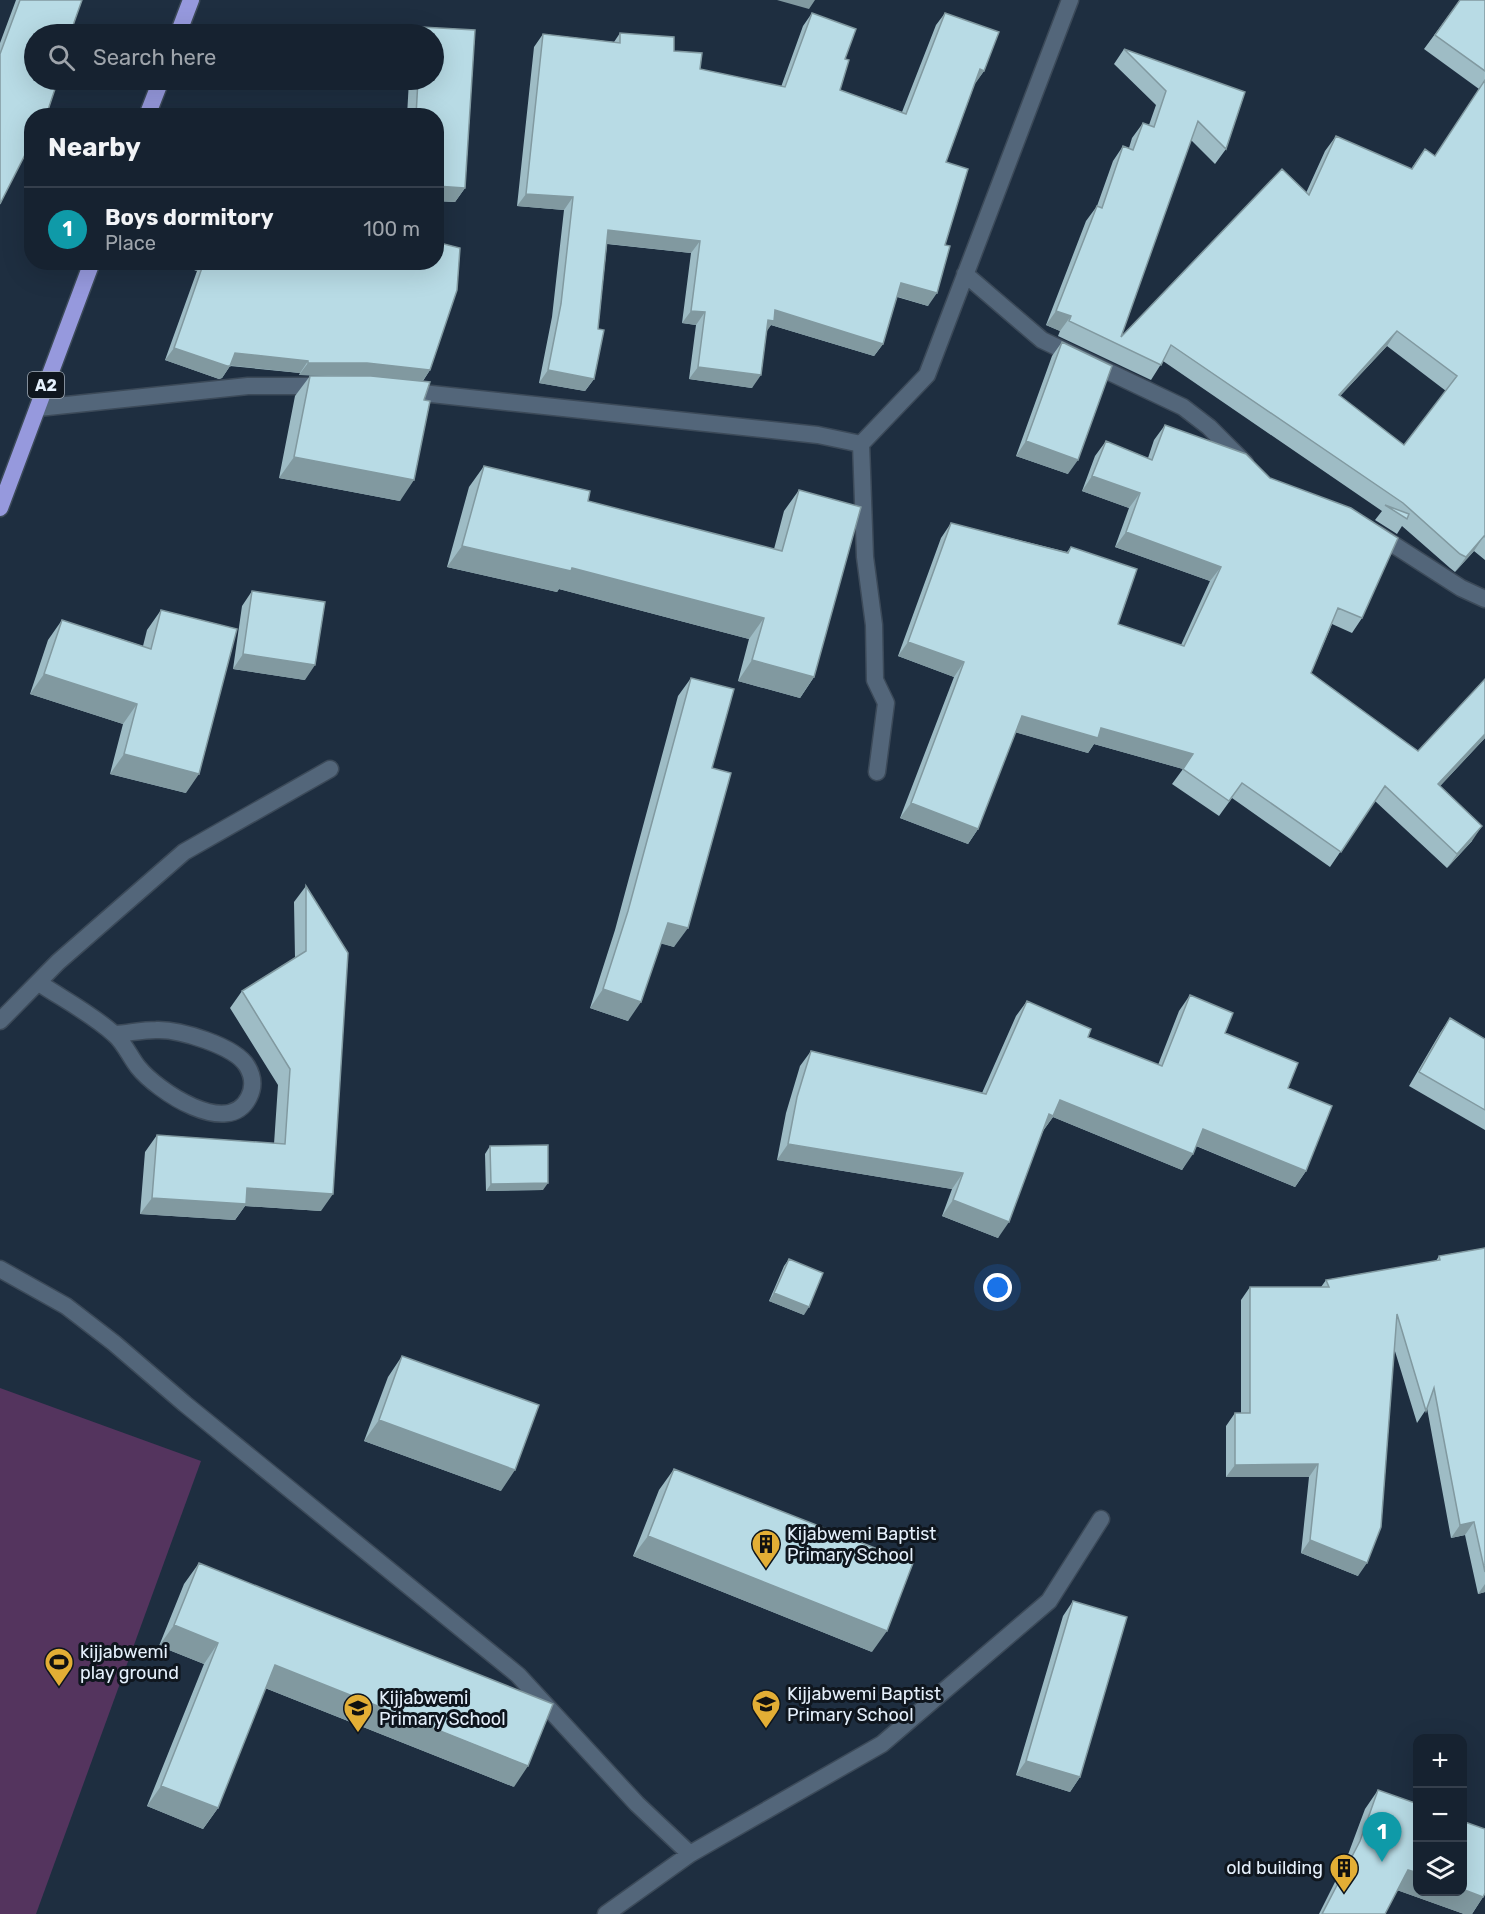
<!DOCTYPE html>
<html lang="en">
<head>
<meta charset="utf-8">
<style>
	body { margin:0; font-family:Rubik,sans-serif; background:#1f2a38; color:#f1f3f6 }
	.controls { position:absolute; right:18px; bottom:18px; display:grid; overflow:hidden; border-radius:12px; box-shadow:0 6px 24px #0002 }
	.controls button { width:54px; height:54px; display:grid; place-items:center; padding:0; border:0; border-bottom:2px solid #353f4c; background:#162230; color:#f1f3f6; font:30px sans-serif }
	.you { position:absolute; left:998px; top:1288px; width:21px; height:21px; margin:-15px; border:4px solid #fff; border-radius:50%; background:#1a73e8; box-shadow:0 0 0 9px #1a73e833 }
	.badge { display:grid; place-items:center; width:39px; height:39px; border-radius:50%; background:#e3ae35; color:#fff; font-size:20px; font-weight:700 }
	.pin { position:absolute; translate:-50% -50px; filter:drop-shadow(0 2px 3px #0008) }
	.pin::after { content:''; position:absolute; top:32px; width:21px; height:18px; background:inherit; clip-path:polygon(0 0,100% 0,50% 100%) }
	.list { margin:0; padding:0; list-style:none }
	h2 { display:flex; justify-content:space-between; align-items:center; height:78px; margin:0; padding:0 24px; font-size:26px }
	h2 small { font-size:20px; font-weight:400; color:#9ea4ab }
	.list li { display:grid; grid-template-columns:39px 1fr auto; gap:18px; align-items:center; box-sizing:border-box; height:84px; padding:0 24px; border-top:2px solid #353f4c }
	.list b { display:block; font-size:22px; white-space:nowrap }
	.list p { margin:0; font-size:20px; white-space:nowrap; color:#9ea4ab }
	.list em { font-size:20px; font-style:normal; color:#9ea4ab }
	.icon { flex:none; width:33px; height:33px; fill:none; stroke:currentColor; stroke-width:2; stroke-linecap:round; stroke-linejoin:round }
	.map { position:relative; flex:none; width:1485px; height:1914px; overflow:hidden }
	.search { position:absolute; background:#162230; box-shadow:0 6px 24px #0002; left:24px; top:24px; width:420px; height:66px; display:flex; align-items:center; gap:15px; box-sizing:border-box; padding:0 21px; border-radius:33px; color:#9ea4ab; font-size:22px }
	.panel { position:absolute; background:#162230; box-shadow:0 6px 24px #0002; left:24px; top:108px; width:420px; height:162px; border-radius:24px }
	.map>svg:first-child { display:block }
	.green { fill:#54345e }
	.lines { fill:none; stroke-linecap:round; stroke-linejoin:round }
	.minor-casing { stroke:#3c4a59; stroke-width:19 }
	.trunk-casing { stroke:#3c4a59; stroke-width:19 }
	.minor { stroke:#53667a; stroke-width:16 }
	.trunk { stroke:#9699dd; stroke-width:16 }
	.wall { fill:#9ebcc5; fill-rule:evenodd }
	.shaded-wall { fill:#8199a0 }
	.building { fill:#b8dbe5; stroke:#8199a0; stroke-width:1.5; fill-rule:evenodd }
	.labels { text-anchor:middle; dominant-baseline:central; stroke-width:6; stroke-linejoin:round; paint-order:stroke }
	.shield { fill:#0f161e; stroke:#a5afb9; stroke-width:1.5 }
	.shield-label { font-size:16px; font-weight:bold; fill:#e5f0fc }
	.poi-label { font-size:18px; fill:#e5f0fc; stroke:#0f161e; text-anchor:start }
</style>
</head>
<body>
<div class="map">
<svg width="1485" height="1914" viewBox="0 0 1485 1914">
	<rect width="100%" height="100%" fill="#1e2e40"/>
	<path class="green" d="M0,1388L201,1461L36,1914H0Z"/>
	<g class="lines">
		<g class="minor-casing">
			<path id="minor" d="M965,274L1042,340L1183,407L1209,427L1245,463
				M403,391L818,435L861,444L927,375L1070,0
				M38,408L248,386H324
				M861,444L865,557L874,625L875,680L886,703L877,772
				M1377,534L1461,588L1485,599
				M39,983C63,999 92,1014 114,1034C124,1042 130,1057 138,1067C157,1091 229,1139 249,1097C254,1087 253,1076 247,1066C235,1046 179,1029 156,1030C143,1030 129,1033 116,1034
				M0,1021L58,962L184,852L330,769
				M0,1269L66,1306L114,1343L185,1404L518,1675L637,1804L690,1854L882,1744L1049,1601L1101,1519
				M606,1914L690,1854"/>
		</g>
		<g class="trunk-casing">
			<path id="trunk" d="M178,34L191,0
				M147,116L161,80
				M0,508L92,262"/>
		</g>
		<use href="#minor" class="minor"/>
		<use href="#trunk" class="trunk"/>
	</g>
	<path class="wall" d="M16,0H82L32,116V143L31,142L0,204V43Z
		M1460,0H1485V560L1474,551L1455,572L1450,568L1402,526L1397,534L1375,520L1382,511L1163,361L1151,380L1058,336L1060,331L1046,325L1086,221L1097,206L1113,161L1123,146L1129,148L1132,138L1143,123L1149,125L1156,105L1114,64L1124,49L1226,149L1215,164L1191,140L1121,337L1306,193L1325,151L1336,136L1411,169L1425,149L1435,156L1479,89L1424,49ZM1387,346L1446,391L1404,445L1340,396Z
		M812,13L845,59L840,90L902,112L936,25L945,13L984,71L975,83L946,162L945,245L928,306L897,297L883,344L874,356L771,325L766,331L752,388L689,379L696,325L682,323L691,253L607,244L598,329L594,379L585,391L539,383L552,317L564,210L517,206L534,47L543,34L614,42L620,33L674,51L700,69L781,87L803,26Z
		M421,27L475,30L465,188L455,202L436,201V116H407L409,80H434V34H416Z
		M172,262H436L430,370L423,381L424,400L400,501L279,478L295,396L310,376H329L299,375L300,373L230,366L222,378L219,379L165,360L197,271Z
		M1062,342L1068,474L1016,456L1052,356Z
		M1165,425L1362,618L1352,633L1332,624L1311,673L1418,751L1485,679V738L1440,786L1472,841L1447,868L1375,801L1330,867L1232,798L1219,816L1172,784L1183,769L1094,744L1088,753L1015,732L978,829L968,844L900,818L954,677L898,656L941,538L951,523L1067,552L1071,547L1118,624L1181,645L1210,581L1115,547L1129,508L1082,491L1095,456L1106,441L1148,458L1154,440Z
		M484,466L588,501L774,549L784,511L799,490L814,677L800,698L738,681L749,639L559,589L557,592L447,567L469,487Z
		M252,591L305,680L233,669L242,606Z
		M161,610L186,793L110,774L123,724L30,694L48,640L62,620L143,646L147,630Z
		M691,678L712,768L674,947L661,943L628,1021L590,1008L615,930L678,696Z
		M306,886L321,1211L245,1206L235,1220L140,1214L145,1152L157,1135L274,1144L278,1085L230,1008L242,991L295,958L294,902Z
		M1190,995L1225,1033L1288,1088L1306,1171L1295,1187L1196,1146L1182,1170L1053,1117L1043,1131L998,1238L942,1216L952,1189L777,1160L786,1113L800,1066L811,1051L982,1093L1016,1016L1027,1001L1088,1037L1158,1065L1179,1011Z
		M1450,1018L1485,1039V1130L1409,1086L1440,1033Z
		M490,1146L543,1190L486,1191L485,1154Z
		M1485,1248V1592L1478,1594L1465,1535L1451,1538L1427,1408L1417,1423L1394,1348L1358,1576L1301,1553L1309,1477H1226V1426L1235,1413H1241V1300L1250,1287H1321L1326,1280L1436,1261L1439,1256Z
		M789,1259L804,1315L769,1301L784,1266Z
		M402,1356L501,1491L364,1441L388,1377Z
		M674,1469L872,1652L633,1556L659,1490Z
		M199,1563L514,1787L265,1688L218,1808L203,1829L147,1806L204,1664L159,1646L184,1584Z
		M1073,1601L1080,1777L1070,1792L1016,1775L1063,1616Z
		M1378,1790L1483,1897L1472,1914H1464L1397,1890L1385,1914H1319L1346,1860L1365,1809Z"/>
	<path class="shaded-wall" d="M777,0H815L809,9Z
		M980,69L984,71L975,84Z
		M436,186L465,188L455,202L436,201Z
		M526,194L573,197L564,210L517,206Z
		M608,230L700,241L691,253L600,243Z
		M172,262H203L197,271Z
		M901,283L937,293L928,306L892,295Z
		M775,310L883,344L874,356L771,325L765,334L759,333Z
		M691,311L705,312L696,325L682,323Z
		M1056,311L1071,316L1060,331L1046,325Z
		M1397,331L1387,346L1328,409L1339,395Z
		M174,348L230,366L222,378L219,379L165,360Z
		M235,353L308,361L300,373L226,365Z
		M308,363H367L430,370L422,382L358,376L299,375Z
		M698,367L761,375L752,388L689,379Z
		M548,370L594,379L585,391L539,383Z
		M1026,441L1078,460L1068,474L1016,456Z
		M294,457L414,480L400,501L279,478Z
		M1092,476L1140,493L1129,508L1082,491Z
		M1126,532L1221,567L1210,581L1115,547Z
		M1484,536L1474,551L1455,572L1466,557Z
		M462,546L572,568L764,618L749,639L559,589L557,592L447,567Z
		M908,642L964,662L954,677L898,656Z
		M243,654L315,665L305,680L233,669Z
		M752,660L814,677L800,698L738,681Z
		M44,674L137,704L123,724L30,694Z
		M1022,716L1101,728L1193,754L1183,769L1094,744L1088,753L1011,731Z
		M1485,734V738L1428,799L1438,784Z
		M124,754L199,774L186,793L110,774Z
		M911,803L978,829L968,844L900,818Z
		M1482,826L1472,841L1447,868L1457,854Z
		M668,923L688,928L674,947L655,942Z
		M603,989L641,1002L628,1021L590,1008Z
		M1060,1100L1193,1154L1182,1170L1053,1117L1042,1132L1038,1130Z
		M1203,1129L1306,1171L1295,1187L1192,1144Z
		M788,1144L963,1173L952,1189L777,1160Z
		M548,1183L543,1190L486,1191L491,1184Z
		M247,1188L333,1194L321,1211L245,1206L235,1220L140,1214L152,1198Z
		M953,1200L1009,1222L998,1238L942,1216Z
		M774,1293L809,1307L804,1315L769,1301Z
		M379,1420L515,1470L501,1491L364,1441Z
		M1318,1464L1309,1477H1226L1235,1465Z
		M1474,1522L1465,1535L1451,1538L1460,1525Z
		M648,1536L887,1631L872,1652L633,1556Z
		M1310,1540L1367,1563L1358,1576L1301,1553Z
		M1485,1584V1592L1478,1594Z
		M174,1625L218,1643L204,1664L159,1646Z
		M275,1665L528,1766L514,1787L260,1686Z
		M1026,1761L1080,1777L1070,1792L1016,1775Z
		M161,1786L218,1808L203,1829L147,1806Z
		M1408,1870L1418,1873V1892H1462V1889L1483,1897L1472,1914H1464L1394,1889Z"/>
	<path class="building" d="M20,0H82L70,34H34V80H58L46,116H32V141L0,204V54Z
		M1460,0H1485V71L1435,35Z
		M812,13L856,29L845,59L849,60L840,90L906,114L945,13L999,32L984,71L980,69L946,162L968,169L945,245L950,246L937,293L901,283L883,344L775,310L774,321L768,320L761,375L698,367L705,312L691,311L700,241L608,230L598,329L604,330L594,379L548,370L561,304L573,197L526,194L543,34L620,43V33L674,37V51L702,53L700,69L785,87Z
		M421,27L475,30L465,188L436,186V116H416L418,80H434V34H421Z
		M1124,49L1245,92L1226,149L1198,121L1121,337L1282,169L1309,195L1336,136L1412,169L1425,149L1435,156L1485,80V537L1484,536L1466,557L1460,554L1403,503L1171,345L1161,365L1069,321L1071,316L1056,311L1097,206L1102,208L1123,146L1133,150L1143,123L1154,127L1166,91ZM1397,331L1457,376L1404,445L1339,395Z
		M436,242L460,248L457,290L430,370L367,363H308V361L235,353L230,366H227L174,348L204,262H436Z
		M1062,342L1112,366L1078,460L1026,441Z
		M310,376H371L430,382L424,400L430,401L414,480L294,457Z
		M1165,425L1246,454L1270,478L1351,508L1398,538L1362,618L1338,608L1311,673L1418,751L1485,679V734L1438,784L1482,826L1457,854L1385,786L1341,852L1242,783L1229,801L1183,769L1193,754L1101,728L1098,738L1022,716L978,829L911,803L964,662L908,642L951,523L1068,553L1071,547L1137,569L1118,624L1184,646L1221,567L1126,532L1140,493L1092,476L1106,441L1152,460Z
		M484,466L590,491L588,501L782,551L799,490L861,507L814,677L752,660L764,618L572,568L571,571L462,546Z
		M1385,505L1409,514L1407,519Z
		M252,591L325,602L315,665L243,654Z
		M161,610L237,629L199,774L124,754L137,704L44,674L62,620L151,649Z
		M691,678L734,689L712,768L731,773L688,928L668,923L641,1002L603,989L628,911Z
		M306,886L348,953L333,1194L247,1188L246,1204L152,1198L157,1135L285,1144L290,1069L242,991L306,951Z
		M1190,995L1233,1013L1225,1033L1298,1063L1288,1088L1332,1106L1306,1171L1203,1129L1193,1154L1060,1100L1053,1116L1049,1114L1009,1222L953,1200L963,1173L788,1144L797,1097L811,1051L986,1094L1027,1001L1091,1029L1088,1037L1162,1066Z
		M1450,1018L1485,1039V1110L1419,1072Z
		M548,1145V1183L491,1184L490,1146Z
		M1485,1248V1572L1474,1522L1460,1525L1434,1388L1426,1411L1397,1314L1381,1527L1367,1563L1310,1540L1318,1464L1235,1465V1413H1250V1287H1329L1326,1280L1440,1260L1439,1256Z
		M789,1259L823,1273L809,1307L774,1293Z
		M402,1356L539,1405L515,1470L379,1420Z
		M674,1469L913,1563L887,1631L648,1536Z
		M199,1563L553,1704L528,1766L275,1665L218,1808L161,1786L218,1643L174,1625Z
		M1073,1601L1127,1617L1080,1777L1026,1761Z
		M1378,1790L1418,1804V1873L1408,1870L1385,1914H1322L1360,1841Z
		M1462,1821L1485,1829V1893L1483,1897L1462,1889Z"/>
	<defs>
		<g id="building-pin" transform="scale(1.5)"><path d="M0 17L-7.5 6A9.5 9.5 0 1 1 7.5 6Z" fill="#e3ae35" stroke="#0f161e"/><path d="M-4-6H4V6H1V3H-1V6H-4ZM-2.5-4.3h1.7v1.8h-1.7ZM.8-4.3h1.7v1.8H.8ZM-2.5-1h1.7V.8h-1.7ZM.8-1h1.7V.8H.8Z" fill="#111"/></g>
		<g id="stadium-pin" transform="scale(1.5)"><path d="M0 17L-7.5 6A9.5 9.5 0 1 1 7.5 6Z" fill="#e3ae35" stroke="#0f161e"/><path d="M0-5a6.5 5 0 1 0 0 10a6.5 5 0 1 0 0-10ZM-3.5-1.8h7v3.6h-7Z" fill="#111"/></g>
		<g id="school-pin" transform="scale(1.5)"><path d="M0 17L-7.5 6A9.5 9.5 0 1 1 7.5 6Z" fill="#e3ae35" stroke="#0f161e"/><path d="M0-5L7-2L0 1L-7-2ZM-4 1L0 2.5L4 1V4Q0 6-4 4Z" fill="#111"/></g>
	</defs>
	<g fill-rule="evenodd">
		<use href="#building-pin" x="766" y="1544"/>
		<use href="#stadium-pin" x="59" y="1662"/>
		<use href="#school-pin" x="766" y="1704"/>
		<use href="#school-pin" x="358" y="1708"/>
		<use href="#building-pin" x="1344" y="1868"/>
	</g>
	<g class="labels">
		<rect class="shield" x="28" y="372" width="36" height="26" rx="4.5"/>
		<g class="shield-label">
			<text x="46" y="385">A2</text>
		</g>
		<g class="poi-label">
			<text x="787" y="1534">Kijabwemi Baptist<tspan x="787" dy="21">Primary School</tspan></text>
			<text x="80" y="1652">kijjabwemi<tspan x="80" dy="21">play ground</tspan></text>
			<text x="787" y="1694">Kijjabwemi Baptist<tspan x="787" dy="21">Primary School</tspan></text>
			<text x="379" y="1698">Kijjabwemi<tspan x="379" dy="21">Primary School</tspan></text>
			<text x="1323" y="1868" text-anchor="end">old building</text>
		</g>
	</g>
</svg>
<div class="controls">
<button>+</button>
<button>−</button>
<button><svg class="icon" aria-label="layers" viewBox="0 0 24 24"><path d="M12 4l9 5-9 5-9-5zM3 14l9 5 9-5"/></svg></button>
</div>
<div class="you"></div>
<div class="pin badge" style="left:1382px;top:1862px;background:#0f9aa8">1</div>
<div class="search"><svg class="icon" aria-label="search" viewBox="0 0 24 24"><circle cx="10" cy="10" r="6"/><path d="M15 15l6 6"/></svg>Search here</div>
<section class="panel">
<h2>Nearby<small></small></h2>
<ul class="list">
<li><span class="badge" style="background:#0f9aa8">1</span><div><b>Boys dormitory</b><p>Place</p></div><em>100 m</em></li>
</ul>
</section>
</div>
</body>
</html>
